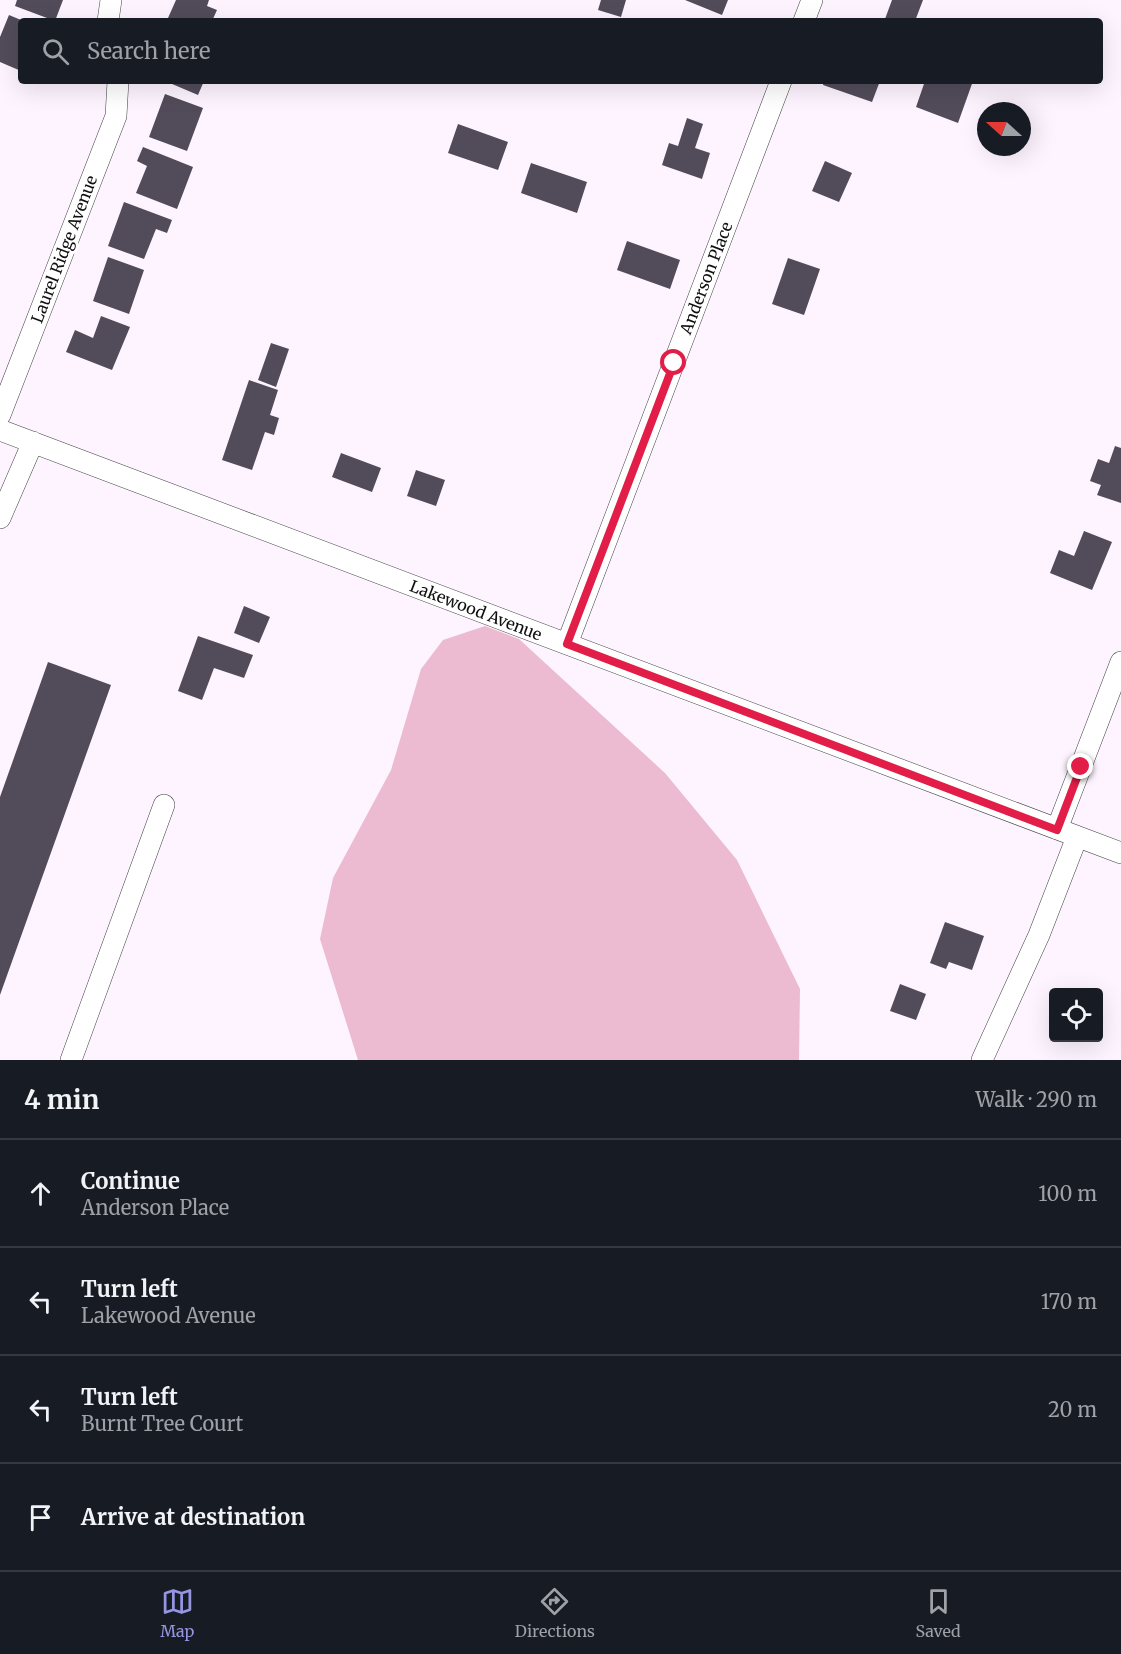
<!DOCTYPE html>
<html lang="en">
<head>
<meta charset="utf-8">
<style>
	body { margin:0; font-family:Merriweather,serif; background:#20242c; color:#f1f3f6 }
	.controls { position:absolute; right:18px; bottom:18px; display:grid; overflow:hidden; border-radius:6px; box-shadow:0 6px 24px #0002 }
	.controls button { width:54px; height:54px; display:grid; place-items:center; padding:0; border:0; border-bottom:2px solid #363941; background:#171b24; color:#f1f3f6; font:30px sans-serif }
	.compass { position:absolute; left:977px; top:102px; width:54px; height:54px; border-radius:50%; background:#171b24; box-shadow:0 6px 24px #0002; rotate:291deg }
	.stop { position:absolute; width:18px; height:18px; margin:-14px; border:4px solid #e11d48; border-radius:50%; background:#fff }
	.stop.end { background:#e11d48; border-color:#fff; box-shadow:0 2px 6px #0008 }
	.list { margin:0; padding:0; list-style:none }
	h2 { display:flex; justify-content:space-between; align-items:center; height:78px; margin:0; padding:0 24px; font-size:26px }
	h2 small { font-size:20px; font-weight:400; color:#9ea1a6 }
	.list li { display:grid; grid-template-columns:39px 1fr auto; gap:18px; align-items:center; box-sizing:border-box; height:108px; padding:0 24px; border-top:2px solid #363941 }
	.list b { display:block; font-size:22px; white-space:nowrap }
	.list p { margin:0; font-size:20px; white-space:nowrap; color:#9ea1a6 }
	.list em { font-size:20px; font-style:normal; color:#9ea1a6 }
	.icon { flex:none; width:33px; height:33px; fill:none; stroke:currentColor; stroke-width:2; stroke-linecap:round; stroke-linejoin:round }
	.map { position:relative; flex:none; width:1121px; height:1060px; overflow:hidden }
	.search { position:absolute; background:#171b24; box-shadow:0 6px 24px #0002; left:18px; right:18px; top:18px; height:66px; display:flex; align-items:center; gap:15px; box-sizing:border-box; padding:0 21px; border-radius:6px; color:#9ea1a6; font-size:22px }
	.sheet { height:510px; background:#171b24 }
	nav { display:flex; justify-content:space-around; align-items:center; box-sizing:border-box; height:84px; border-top:2px solid #363941; background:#171b24; font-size:16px; color:#9ea1a6 }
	nav a { display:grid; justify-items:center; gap:3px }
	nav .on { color:#9695e1 }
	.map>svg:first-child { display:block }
	.green { fill:#ecbbd1 }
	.building { fill:#524c5a }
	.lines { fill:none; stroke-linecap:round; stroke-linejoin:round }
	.minor-casing { stroke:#434343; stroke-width:22 }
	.minor { stroke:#fff; stroke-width:21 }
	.route { stroke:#e11d48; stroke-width:8 }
	.labels { text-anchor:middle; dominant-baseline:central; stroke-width:6; stroke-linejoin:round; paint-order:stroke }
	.street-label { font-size:16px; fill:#101010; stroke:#fff }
</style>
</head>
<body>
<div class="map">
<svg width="1121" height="1060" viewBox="0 0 1121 1060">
	<rect width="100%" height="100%" fill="#fef4ff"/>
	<path class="green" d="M485,626L519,639L665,773L737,860L800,989L799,1060H358L320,939L333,878L391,770L421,669L443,640Z"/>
	<path class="building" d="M17,0H63L55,21L15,6Z
		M176,0H209L207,6L217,10L212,21H176L168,18Z
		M601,0H626L621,17L598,10Z
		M685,0H728L722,15Z
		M892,0H923L915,21L885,19Z
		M9,15L21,20V71L0,62V37Z
		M165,81H204L198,95Z
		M824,81H880L872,102L823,85Z
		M925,81H973L958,123L916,107Z
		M165,94L203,108L187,151L149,137Z
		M687,118L703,124L695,148L710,153L702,179L662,165L669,143L678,146Z
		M458,124L508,142L498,170L448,153Z
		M143,147L193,167L177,209L136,193L147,166L137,161Z
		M825,161L852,173L839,202L812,191Z
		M531,163L587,182L577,213L521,193Z
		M124,202L172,220L167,233L156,229L144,259L108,246Z
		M627,241L680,260L670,289L617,270Z
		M108,257L144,270L129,314L93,301Z
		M788,258L820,269L804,315L772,304Z
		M101,316L130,327L112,370L66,352L75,330L93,338Z
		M271,343L289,349L276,387L258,380Z
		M249,380L278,390L270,415L279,418L274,435L265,432L252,470L222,460Z
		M1115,446L1121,448V503L1097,495L1101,485L1090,481L1098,459L1109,463Z
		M341,453L381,468L372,492L332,477Z
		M416,470L445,480L436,506L407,496Z
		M1084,531L1112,542L1092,590L1050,573L1059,550L1074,556Z
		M244,606L270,617L259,643L234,633Z
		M198,636L253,655L244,678L214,668L202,700L178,691Z
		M48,662L111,685L0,995V797Z
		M945,922L984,936L972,970L949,962L946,969L930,963Z
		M900,984L926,994L916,1020L890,1011Z"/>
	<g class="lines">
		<g class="minor-casing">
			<path id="minor" d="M108,21L111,0
				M804,21L812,0
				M0,415L116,116L118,81
				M0,430L1121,853
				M0,518L33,442
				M567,644L781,81
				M1057,829L1121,662
				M71,1060L164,805
				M982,1060L1039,935L1077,837"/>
		</g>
		<use href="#minor" class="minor"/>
	</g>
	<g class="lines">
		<path class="route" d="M674,363L567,644L1057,830L1081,767"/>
	</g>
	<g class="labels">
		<g class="street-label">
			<text transform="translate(64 249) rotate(-69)">Laurel Ridge Avenue</text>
			<text transform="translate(706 278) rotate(-69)">Anderson Place</text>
			<text transform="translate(476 610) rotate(21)">Lakewood Avenue</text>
		</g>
	</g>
</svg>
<div class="controls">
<button><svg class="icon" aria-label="locate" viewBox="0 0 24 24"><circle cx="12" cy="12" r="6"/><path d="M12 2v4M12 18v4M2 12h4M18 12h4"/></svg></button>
</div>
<svg class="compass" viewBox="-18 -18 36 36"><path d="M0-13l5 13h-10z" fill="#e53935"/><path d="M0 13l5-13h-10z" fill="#9ea1a6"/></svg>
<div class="stop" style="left:674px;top:363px"></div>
<div class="stop end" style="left:1081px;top:767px"></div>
<div class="search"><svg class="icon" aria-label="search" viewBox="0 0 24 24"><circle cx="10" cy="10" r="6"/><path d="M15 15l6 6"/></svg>Search here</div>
</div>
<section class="sheet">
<h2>4 min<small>Walk · 290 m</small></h2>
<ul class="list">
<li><svg class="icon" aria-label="ahead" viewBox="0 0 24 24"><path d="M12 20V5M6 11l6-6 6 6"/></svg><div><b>Continue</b><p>Anderson Place</p></div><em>100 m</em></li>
<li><svg class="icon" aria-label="left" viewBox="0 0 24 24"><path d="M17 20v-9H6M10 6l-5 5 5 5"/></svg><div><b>Turn left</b><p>Lakewood Avenue</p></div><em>170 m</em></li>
<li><svg class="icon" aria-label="left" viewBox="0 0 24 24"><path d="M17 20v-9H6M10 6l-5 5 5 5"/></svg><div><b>Turn left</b><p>Burnt Tree Court</p></div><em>20 m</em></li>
<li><svg class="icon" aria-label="arrive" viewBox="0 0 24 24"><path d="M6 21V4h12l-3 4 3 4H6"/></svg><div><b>Arrive at destination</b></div></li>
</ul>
</section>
<nav>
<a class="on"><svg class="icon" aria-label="map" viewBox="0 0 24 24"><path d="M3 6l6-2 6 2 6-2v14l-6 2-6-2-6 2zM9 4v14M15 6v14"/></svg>Map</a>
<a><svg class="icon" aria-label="directions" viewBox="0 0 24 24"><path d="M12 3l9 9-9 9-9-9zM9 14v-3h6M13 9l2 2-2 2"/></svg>Directions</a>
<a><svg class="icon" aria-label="saved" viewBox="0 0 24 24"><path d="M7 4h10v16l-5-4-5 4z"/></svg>Saved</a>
</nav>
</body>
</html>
